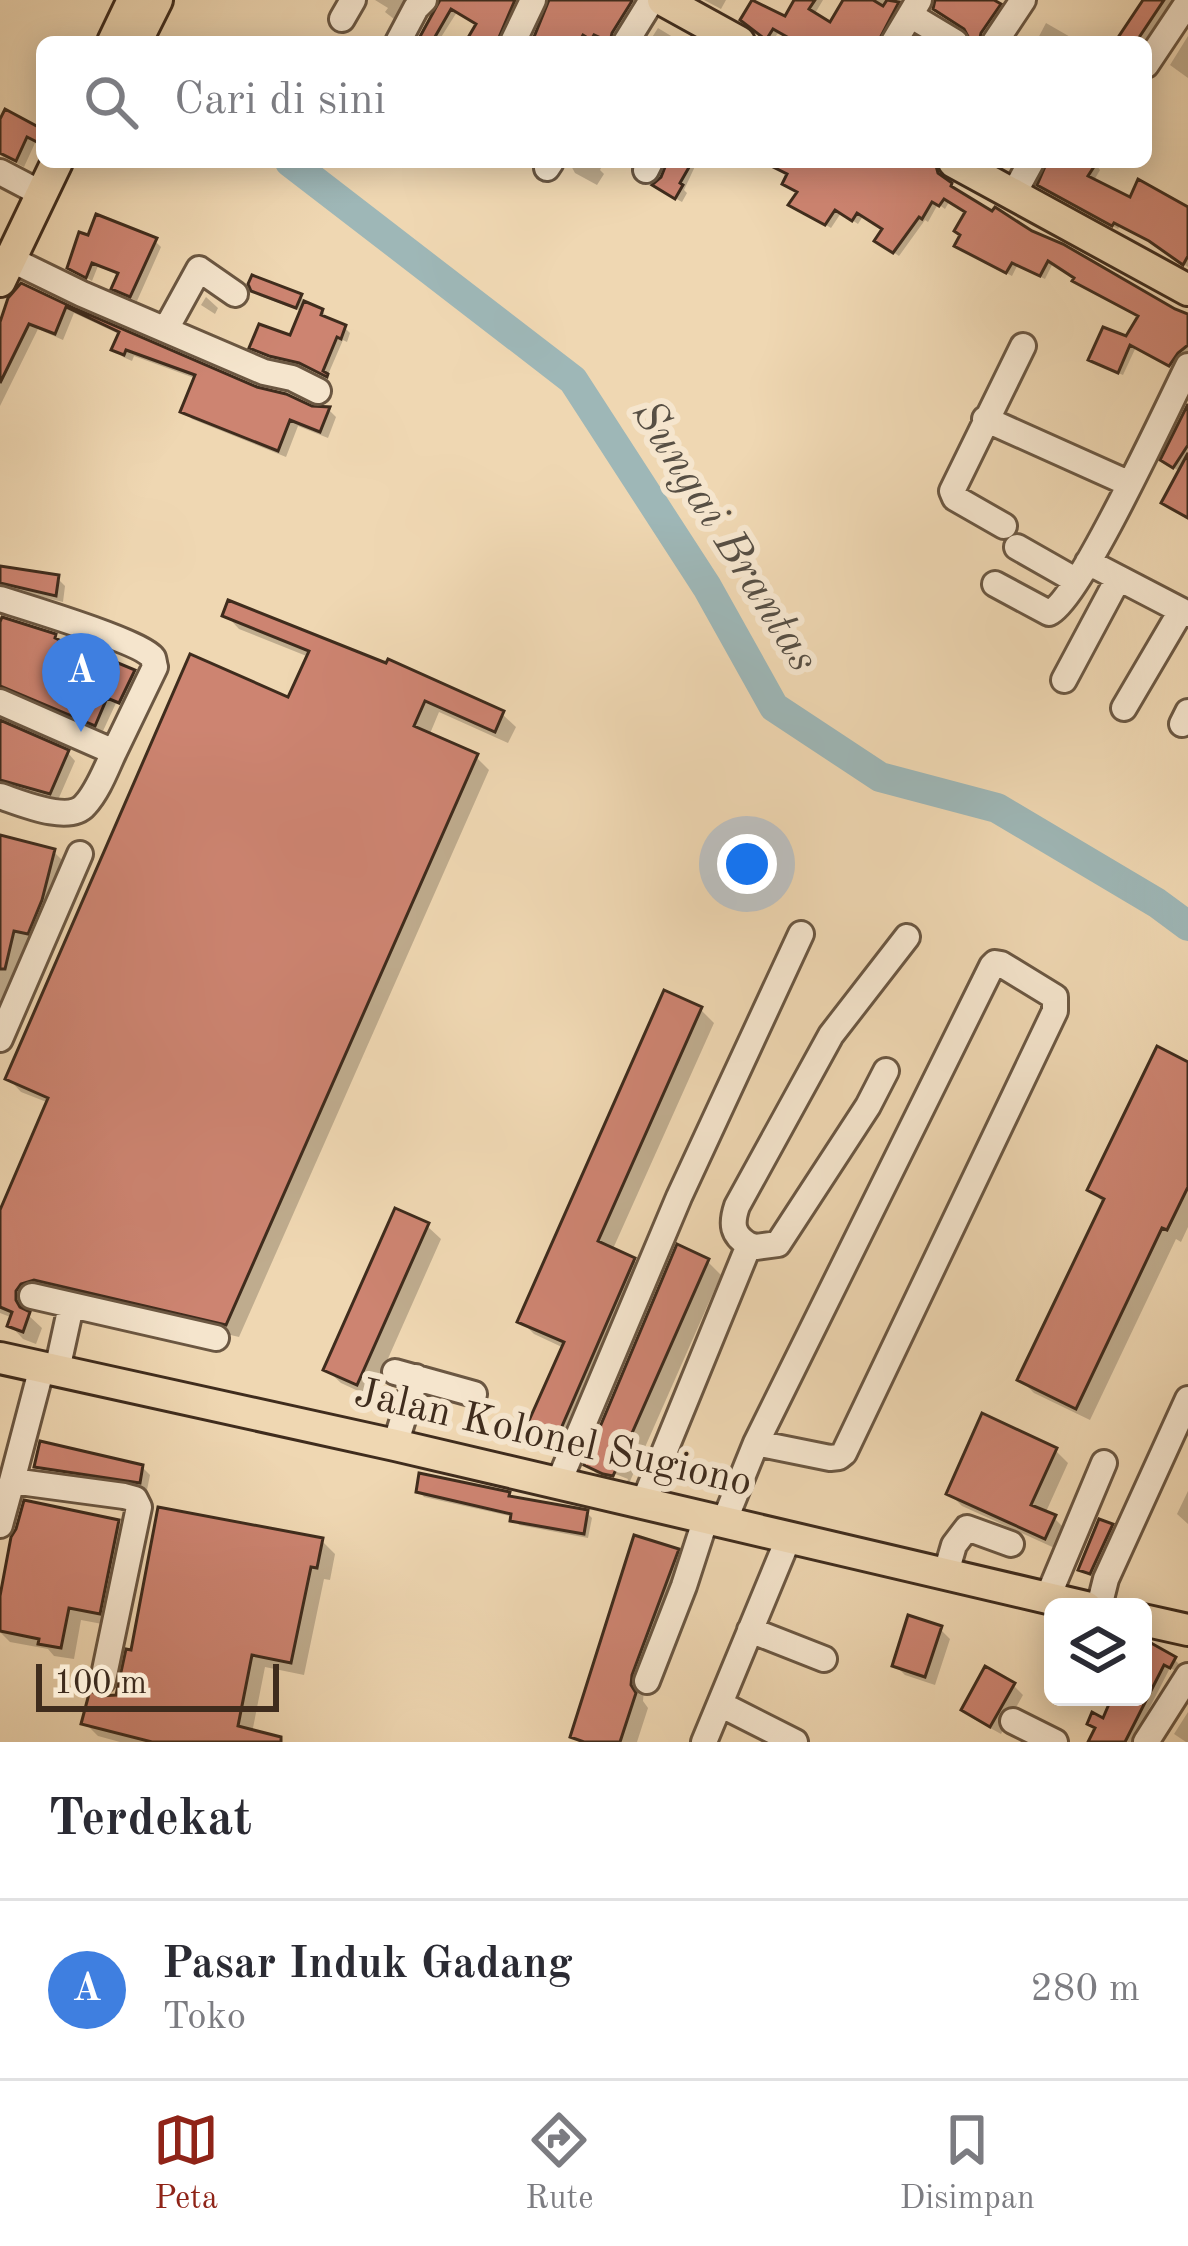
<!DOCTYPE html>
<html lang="id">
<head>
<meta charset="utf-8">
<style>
	body { margin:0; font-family:"Old Standard TT",serif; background:#f2f2f3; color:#2b2b33 }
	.controls { position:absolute; right:36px; bottom:36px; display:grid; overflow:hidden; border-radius:18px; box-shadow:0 6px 30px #0003 }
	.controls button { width:108px; height:108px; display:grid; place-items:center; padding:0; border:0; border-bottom:3px solid #e1e1e2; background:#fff; color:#2b2b33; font:60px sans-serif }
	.scale { position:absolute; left:36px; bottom:30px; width:243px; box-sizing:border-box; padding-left:12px; border:6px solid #3f2c1d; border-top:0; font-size:33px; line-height:42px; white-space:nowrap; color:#3f2c1d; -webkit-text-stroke:9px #f5e5cd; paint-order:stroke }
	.you { position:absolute; left:747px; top:864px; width:42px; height:42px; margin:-30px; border:9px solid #fff; border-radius:50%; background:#1a73e8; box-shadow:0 0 0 18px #1a73e833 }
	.badge { display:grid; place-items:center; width:78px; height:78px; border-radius:50%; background:#8f2418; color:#fff; font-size:39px; font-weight:700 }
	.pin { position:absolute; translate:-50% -99px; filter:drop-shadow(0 3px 6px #0008) }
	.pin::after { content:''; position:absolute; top:63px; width:42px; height:36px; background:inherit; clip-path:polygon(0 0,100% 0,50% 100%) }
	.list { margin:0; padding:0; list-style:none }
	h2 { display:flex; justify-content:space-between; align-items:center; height:156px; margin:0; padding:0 48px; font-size:51px }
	h2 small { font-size:39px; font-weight:400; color:#7c7c81 }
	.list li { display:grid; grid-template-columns:78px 1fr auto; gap:36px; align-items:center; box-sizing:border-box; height:180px; padding:0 48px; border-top:3px solid #e1e1e2 }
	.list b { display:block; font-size:45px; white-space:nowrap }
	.list p { margin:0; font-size:39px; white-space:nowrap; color:#7c7c81 }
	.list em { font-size:39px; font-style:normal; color:#7c7c81 }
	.icon { flex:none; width:66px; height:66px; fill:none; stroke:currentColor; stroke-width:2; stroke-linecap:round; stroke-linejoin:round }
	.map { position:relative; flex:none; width:1188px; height:1742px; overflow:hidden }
	.search { position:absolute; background:#fff; box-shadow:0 6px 30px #0003; left:36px; right:36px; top:36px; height:132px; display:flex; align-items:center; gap:30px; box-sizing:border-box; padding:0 42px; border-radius:18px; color:#7c7c81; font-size:45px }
	.sheet { height:336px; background:#fff }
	nav { display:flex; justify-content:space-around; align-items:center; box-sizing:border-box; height:168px; border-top:3px solid #e1e1e2; background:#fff; font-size:33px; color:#7c7c81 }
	nav a { display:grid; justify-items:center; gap:6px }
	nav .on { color:#8f2418 }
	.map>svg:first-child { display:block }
	.shadow { fill:#0003; fill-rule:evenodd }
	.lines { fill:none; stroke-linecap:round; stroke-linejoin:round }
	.river { stroke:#9eb7b7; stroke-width:30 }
	.building { fill:#cd8471; stroke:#3f2c1d; stroke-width:3 }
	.minor-casing { stroke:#6b5742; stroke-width:30 }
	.major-casing { stroke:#3f2c1d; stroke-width:36 }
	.minor { stroke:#f5e5cd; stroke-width:24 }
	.major { stroke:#efd7b2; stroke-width:30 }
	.labels { text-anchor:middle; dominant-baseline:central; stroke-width:12; stroke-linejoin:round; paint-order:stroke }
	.street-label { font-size:42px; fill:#3f2c1d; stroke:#f5e5cd }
	.water-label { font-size:45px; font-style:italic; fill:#574f44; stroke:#f5e5cd }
</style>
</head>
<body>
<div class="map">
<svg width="1188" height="1742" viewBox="0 0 1188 1742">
	<rect width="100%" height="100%" fill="#efd7b2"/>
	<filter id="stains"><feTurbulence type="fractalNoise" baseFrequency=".00167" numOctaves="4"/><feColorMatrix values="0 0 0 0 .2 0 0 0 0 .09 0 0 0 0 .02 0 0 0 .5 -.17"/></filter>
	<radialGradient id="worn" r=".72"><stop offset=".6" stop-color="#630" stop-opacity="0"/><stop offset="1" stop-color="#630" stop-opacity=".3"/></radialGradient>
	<path class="shadow" d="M375,0H410L394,27L392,25L394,19L385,12L388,8Z
		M442,0H521L503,42H481L479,25L457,12L438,42H421Z
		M619,0L635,7L615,42H608L599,37L597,42L588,38L586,42H545L537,36Z
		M704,0H726L721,9Z
		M798,0H823L814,15L831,27L845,0H890L902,10L883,42H797L779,32L771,42L749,25L786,20Z
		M938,0H988L1002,9L983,40L939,12Z
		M1147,0H1173L1144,42H1119Z
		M1046,23L1079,42H1036Z
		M658,28L681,42H649Z
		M1188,36V78L1170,65Z
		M6,113L42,133V147L35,143L24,167L0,155V126Z
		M569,162H604L600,170L604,174L597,185L575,173Z
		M668,162H697L684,190L687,193L682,202L661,190Z
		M779,162H931L939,170L942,179L955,191L1188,318V355L1175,369L1136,347L1123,375L1097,364L1092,359L1127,340L1140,317L1053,263L1045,279L1017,266L1012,276L963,250L968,213L949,202L945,209L938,204L928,222L925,220L899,256L883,245L885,230L863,216L858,224L841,213L831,228L808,214L806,216L792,205L800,193L785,184L790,175L781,171Z
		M995,162H1021L1016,170Z
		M1050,162H1099L1097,166L1100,170L1093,182L1131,201L1188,210V267L1158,246L1120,226L1118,229L1046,190L1041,185Z
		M155,241L161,247L137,301L121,294L115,288L120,276L98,266L92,281L71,268Z
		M22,286L74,312L257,390L311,409L329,410L336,417L328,438L298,426L286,457L192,419L184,411L197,379L134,356L132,361L123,357L115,349L121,335L74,313L63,340L38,329L0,406V322Z
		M253,289L300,297L322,311L327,317L326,320L345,328L350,333L347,342L343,340L327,377L329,379L307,368L277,361L258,352L252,347L292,339L303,312L260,296Z
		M206,297L218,308L215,314L201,305Z
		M1188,411V520L1164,503L1181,472L1169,465Z
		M0,569L57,578L65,586L63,602L14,590L0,593Z
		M226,615L502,714L516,727L508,743L439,712L429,736L476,757L489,770L239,1337L50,1292L28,1305V1315L42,1328L36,1344L23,1339L10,1325L13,1318L0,1313V1205L4,1208L49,1103L21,1092L8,1078L290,701L309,657L239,629Z
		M0,619L55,637L62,645L83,654L107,656L116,665L133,673L141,680L128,709L116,703L103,731L16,693L0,695Z
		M0,723L68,753L75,761L58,800L14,787H4L0,791Z
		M0,838L53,851L67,865L41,946L27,942L10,1017L0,1032Z
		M700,1009L714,1023L612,1251L634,1261L647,1274L567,1459L540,1447L527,1433L564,1348L534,1334L521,1321Z
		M1188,1065V1227L1181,1242L1176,1239L1090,1420L1034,1393L1021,1380L1105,1204L1090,1190Z
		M427,1226L441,1239L371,1397L341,1383L327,1370Z
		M707,1261L721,1275L627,1488L601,1478L587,1464ZM600,1468L628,1479L626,1484L600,1474Z
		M1055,1450L1068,1463L1045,1514L1054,1518L1067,1531L1059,1550L962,1506L949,1493Z
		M37,1466L142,1467L150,1475L147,1490L45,1474Z
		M419,1491L509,1495L513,1499L587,1513L592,1518L588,1538L519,1525L514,1517L424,1497Z
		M1188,1491V1524L1177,1514Z
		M117,1523L131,1536L113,1626L81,1620L74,1659L54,1656L48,1649L10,1642L0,1632V1613Z
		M1111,1526L1117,1532L1096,1578L1088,1575L1082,1569Z
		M322,1541L335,1554L330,1580L324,1579L304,1675L265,1667L252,1733L265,1742H120L98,1736L85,1723L98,1699L118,1698L133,1653Z
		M677,1552L690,1565L644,1690L643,1701L648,1708L637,1742H579L573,1736Z
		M940,1629L950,1639L935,1685L905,1675L895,1665Z
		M1174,1659L1180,1665L1176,1671L1170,1668L1132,1742H1095L1116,1697H1143V1663Z
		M1013,1685L1023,1695L1001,1734L974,1719L964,1709Z
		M1188,1712V1742H1186L1174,1734Z"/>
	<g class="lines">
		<path class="river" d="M290,162L573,380L707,587L774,707L880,777L997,808L1157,903L1188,926"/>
	</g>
	<path class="building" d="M440,0H515L497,42H480L469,36L476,24L451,9L432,42H417Z
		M549,0H631L632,1L612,33L610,42L594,35L591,40L583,35L579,42H545L534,37Z
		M752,0L785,16L794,0H815L809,9L830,22L843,0H873L883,6L887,0L899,2L878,42H796L773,29L766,40L740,20Z
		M935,0H994L1001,4L981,33L979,42H971L964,29L933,9Z
		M1143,0H1164L1136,42H1115Z
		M5,109L42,129L37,142L27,137L16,161L0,153V119Z
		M667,162H692L680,183L683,185L675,199L652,185L661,177Z
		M763,162H935L938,173L952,183L951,186L992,211L995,207L1032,231L1063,244L1175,309L1188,314V345L1178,353L1169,366L1130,345L1118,373L1088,360L1103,327L1126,336L1138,316L1072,281L1074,278L1048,261L1040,276L1012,263L1006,273L954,246L960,235L954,231L965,212L944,199L939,206L932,202L922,219L919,217L893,253L874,241L882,229L857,213L852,221L835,210L825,225L788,205L797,192L782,184L787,174Z
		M1047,162H1097L1088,176L1130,197L1138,179L1188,207V256L1183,265L1149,241L1114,223L1112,226L1037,185Z
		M96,214L157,238L130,297L111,289L118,273L92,263L86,278L67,268L79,232L88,235Z
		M252,275L302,294L296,308L251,291L248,284Z
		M21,283L76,309L257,387L286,394L312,406L330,407L320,432L290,420L278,451L180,412L195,375L126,350L124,355L111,350L119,332L66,307L55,334L29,324L0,383V322L8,298Z
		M304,301L323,309L321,315L346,325L341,339L337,337L323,371L328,374L327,377L299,363L269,356L249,348L259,324L290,335Z
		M1188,404V445L1173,468L1160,460Z
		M1188,453V518L1161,503Z
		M0,566L59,575L56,596L0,583Z
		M228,600L386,663L388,659L504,711L495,732L425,701L414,726L478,754L226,1325L34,1280L21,1284L16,1291V1300L20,1307L30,1312L23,1332L7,1326L12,1312L0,1307V1210L48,1098L5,1079L190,654L288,697L309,651L222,616Z
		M2,617L56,634L55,638L81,650L84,644L100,650L109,653L106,658L135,670L119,703L107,698L95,726L0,686V622Z
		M0,720L69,750L50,794L0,780Z
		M0,835L55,849L42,900L28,934L14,931L5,969H0Z
		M664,990L702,1007L598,1241L635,1258L553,1447L523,1434L564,1342L517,1322Z
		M1157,1046L1188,1062V1187L1167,1230L1162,1228L1076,1409L1017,1380L1104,1199L1087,1190Z
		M395,1208L429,1223L357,1385L323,1370Z
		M677,1244L709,1259L613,1476L603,1474L584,1465Z
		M982,1413L1057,1448L1031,1505L1056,1515L1045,1539L946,1494Z
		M40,1441L143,1465L140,1483L34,1467Z
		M419,1473L510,1492L509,1496L588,1510L584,1534L510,1521L511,1514L416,1492Z
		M24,1500L119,1520L100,1614L69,1608L61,1648L38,1644L39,1639L0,1631V1596L11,1537L16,1529Z
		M158,1507L323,1538L317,1568L311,1567L291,1663L252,1655L238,1726L281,1737V1742H152L81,1724L90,1690L99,1696L116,1695L126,1649L131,1650Z
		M1099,1519L1113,1524L1090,1574L1078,1570Z
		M634,1535L679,1549L632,1675L631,1685L636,1693L620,1742H584L570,1737Z
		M908,1615L942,1626L925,1677L892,1666Z
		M1151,1643L1176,1657L1170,1668L1164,1665L1125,1742H1088L1095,1728L1087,1724L1092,1712L1103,1718L1112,1697H1143V1657Z
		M985,1666L1015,1683L990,1727L961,1710Z"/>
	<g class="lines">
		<g class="minor-casing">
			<path id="minor" d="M910,15L955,42
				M342,19L353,0
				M398,42L416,8L424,0
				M513,42L533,0
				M626,42L652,0
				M894,42L919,0
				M995,42L1023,0
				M1146,65L1188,2
				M547,168L551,162
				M646,170L650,162
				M0,172L42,194
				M1013,195L1031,162
				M10,259L82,294L264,372L292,378L318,391
				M166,329L199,269L235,294
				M985,419L1130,484
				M1004,526L955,498L952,491L1023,346
				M1017,547L1075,580
				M1088,562L1188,614
				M995,584L1049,613C1079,600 1168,406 1188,366
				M0,599C25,607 142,642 153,658C154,661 154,664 155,667L114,752
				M1064,680L1118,579
				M0,702L114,752C106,769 98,791 85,805C69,824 21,803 0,796
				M1124,708L1181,611
				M1182,724L1188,712
				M0,1039L80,854
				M749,1245L756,1247L778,1244L868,1106L886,1071
				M32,1296L216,1338
				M42,1367L12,1481L124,1496L135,1499L139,1507L103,1680
				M57,1370L71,1306
				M395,1372L474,1394
				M395,1445L416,1377
				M558,1484L679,1197L801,934
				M643,1504L749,1245C732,1235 731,1224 737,1206L831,1035L907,937
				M724,1522L756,1443L992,966L995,963L1001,964L1055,997V1011L844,1453L839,1457L830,1458L756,1443
				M0,1525L12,1481
				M945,1576L954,1545L967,1528L1011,1544
				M1047,1599L1104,1463
				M1099,1607L1106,1579L1188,1399
				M750,1630L824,1659
				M647,1681L684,1586L706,1518
				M720,1704L795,1742
				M1013,1721L1055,1742
				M704,1742L789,1537
				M1146,1742L1188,1676"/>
		</g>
		<g class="major-casing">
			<path id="major" d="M663,0L739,42
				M113,42L133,0
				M136,42L157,0
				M954,162L1188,290
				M0,281L57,162
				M0,1358L395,1445L1086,1607
				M1143,1620L1188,1630"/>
		</g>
		<use href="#minor" class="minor"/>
		<use href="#major" class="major"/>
	</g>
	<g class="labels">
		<g class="street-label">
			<text transform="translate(553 1439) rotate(13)">Jalan Kolonel Sugiono</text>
		</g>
		<g class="water-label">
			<text transform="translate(724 537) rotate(58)">Sungai Brantas</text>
		</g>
	</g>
	<rect width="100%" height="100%" filter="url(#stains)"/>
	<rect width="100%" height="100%" fill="url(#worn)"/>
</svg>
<div class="controls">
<button><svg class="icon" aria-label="layers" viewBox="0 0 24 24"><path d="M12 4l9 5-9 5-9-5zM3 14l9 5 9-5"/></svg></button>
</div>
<div class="scale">100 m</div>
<div class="you"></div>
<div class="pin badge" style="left:81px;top:732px;background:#3f7fe0">A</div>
<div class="search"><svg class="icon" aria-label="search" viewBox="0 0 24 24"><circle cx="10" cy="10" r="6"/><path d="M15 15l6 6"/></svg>Cari di sini</div>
</div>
<section class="sheet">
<h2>Terdekat<small></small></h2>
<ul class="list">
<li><span class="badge" style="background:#3f7fe0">A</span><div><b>Pasar Induk Gadang</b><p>Toko</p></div><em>280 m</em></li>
</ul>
</section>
<nav>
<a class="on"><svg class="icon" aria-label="map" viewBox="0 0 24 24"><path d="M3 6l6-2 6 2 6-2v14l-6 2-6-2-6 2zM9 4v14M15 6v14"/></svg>Peta</a>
<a><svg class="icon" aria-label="directions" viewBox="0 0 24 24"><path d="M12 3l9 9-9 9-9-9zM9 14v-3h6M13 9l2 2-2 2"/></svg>Rute</a>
<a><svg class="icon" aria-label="saved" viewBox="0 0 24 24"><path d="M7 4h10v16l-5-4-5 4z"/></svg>Disimpan</a>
</nav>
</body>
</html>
